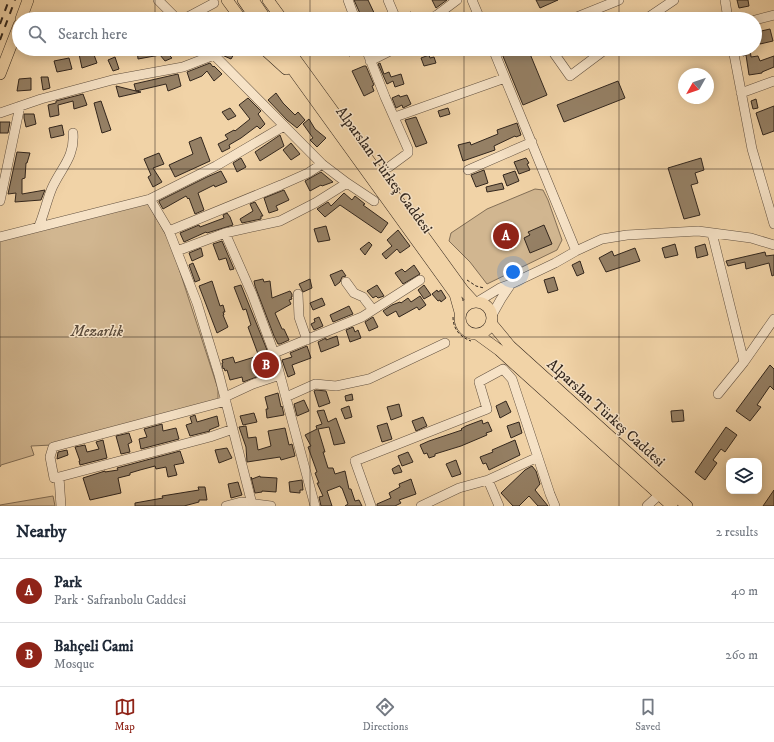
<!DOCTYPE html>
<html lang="en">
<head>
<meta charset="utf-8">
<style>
	body { margin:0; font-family:"IM FELL DW Pica",serif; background:#f2f2f3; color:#1f2937 }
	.controls { position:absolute; right:12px; bottom:12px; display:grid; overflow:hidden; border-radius:8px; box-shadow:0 2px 10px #0003 }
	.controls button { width:36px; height:36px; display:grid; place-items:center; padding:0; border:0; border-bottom:1px solid #e0e1e3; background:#fff; color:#1f2937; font:20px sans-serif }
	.compass { position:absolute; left:678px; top:68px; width:36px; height:36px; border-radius:50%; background:#fff; box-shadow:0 2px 10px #0003; rotate:230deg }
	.you { position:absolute; left:513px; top:272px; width:14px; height:14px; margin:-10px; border:3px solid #fff; border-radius:50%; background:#1a73e8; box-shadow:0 0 0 6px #1a73e833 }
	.badge { display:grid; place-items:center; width:26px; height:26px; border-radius:50%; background:#8f2418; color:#fff; font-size:13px; font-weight:700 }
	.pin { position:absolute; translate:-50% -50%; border:2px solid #fff; box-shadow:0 1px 4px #0006 }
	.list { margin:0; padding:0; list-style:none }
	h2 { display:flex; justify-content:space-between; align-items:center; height:52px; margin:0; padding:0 16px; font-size:17px }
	h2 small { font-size:13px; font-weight:400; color:#747a83 }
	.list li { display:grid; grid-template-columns:26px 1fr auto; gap:12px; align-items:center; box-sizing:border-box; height:64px; padding:0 16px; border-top:1px solid #e0e1e3 }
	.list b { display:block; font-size:15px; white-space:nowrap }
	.list p { margin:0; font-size:13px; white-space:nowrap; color:#747a83 }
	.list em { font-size:13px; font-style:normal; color:#747a83 }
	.icon { flex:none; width:22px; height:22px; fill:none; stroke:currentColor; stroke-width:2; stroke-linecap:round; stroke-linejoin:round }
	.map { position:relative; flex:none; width:774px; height:506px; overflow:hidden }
	.search { position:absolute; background:#fff; box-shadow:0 2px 10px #0003; left:12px; right:12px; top:12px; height:44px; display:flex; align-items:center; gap:10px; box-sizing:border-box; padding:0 14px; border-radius:22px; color:#747a83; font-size:15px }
	.sheet { height:180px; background:#fff }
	nav { display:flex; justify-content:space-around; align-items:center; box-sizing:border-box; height:56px; border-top:1px solid #e0e1e3; background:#fff; font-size:11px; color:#747a83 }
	nav a { display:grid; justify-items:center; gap:2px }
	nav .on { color:#8f2418 }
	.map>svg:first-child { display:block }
	.green { fill:#d1b690; stroke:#826e56 }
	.building { fill:#958065; stroke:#32261d }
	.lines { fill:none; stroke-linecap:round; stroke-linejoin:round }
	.minor-casing { stroke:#625140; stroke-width:10 }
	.major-casing { stroke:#32261d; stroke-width:12 }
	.path { stroke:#32261d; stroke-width:1; stroke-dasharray:3 2; stroke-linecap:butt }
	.minor { stroke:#f6e2c6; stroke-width:9 }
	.major { stroke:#f1d3a7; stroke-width:11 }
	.rail { stroke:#32261d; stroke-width:2; stroke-dasharray:7 7; stroke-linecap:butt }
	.grid { fill:none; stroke:#32261d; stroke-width:1; stroke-opacity:0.55 }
	.labels { text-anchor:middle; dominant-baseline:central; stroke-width:3; stroke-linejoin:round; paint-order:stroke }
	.street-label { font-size:15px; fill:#32261d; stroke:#f6e2c6 }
	.park-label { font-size:15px; font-style:italic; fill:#5a4a3a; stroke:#f6e2c6 }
</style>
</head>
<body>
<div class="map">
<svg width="774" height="506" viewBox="0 0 774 506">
	<rect width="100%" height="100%" fill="#f1d3a7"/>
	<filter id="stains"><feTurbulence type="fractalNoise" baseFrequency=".005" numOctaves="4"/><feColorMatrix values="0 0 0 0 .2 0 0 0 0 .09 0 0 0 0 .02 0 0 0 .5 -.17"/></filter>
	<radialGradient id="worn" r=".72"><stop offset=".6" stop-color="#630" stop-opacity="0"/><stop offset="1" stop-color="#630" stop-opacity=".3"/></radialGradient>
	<path class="green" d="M535,189L543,190L548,200L562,240L557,250L487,284L470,262L449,241L451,233L487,209Z
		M146,200L171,244L218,389V402L52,445L31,446L34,455L1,465L0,467V240Z
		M53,496L55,506H0V505Z"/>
	<path class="building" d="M354,0H368L377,19H361L362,18Z
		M432,0H447L436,8Z
		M536,0H558L540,8Z
		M737,0H748L749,6L739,8Z
		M411,12L414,19H402L401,16Z
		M684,13L687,19H669Z
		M770,29L773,41L760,44L757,32Z
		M137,49H163L172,58L165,61L160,55L138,59Z
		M221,49H237L231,59L222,55L220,52Z
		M346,49H360L361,52L349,56Z
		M500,49H528L547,95L523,105Z
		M741,49H750L751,57L758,56L760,61L774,56V67L762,72V73L749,75L746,55L743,56Z
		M93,52L97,63L82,68L79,54Z
		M429,55L430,58L434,57L436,63L424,66L421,58Z
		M115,57L119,69L113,71L108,60Z
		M69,58L72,69L57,72L54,61Z
		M210,63L213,67L214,66L222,74L214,81L207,71L202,76L190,81L187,72Z
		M380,63L384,74L389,72L391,77L401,74L404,84L395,87L393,81L387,84L378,64Z
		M364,66H366L374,85L372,86L374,91L364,96L352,71Z
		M178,74L181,86L168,91L166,84L136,91L134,84Z
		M41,77H48L50,88L43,90Z
		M31,78V90L17,91L19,79Z
		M618,81L625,98L564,122L557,105Z
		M116,86L136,91L141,92L119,97Z
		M276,93L283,103L295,115L298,112L305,120L297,128L287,120L268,100Z
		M83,94L87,105L74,109L73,101L58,105L59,115L50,117L48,105L56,103V101Z
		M399,95L400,97L407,95L411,104L403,108L402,105L396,108L392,98Z
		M248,98L261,111L258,114L265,124L260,129L257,126L241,138L229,145L230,148L222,152L218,144L228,139L225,135L234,130L235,131L250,119L239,105Z
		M756,99L758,108L753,109L751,101Z
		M101,101L111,130L102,133L94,103Z
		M774,106V131L763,135L756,113Z
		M230,108L236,116L228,120L222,112Z
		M448,108L450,114L440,117L438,111Z
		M24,114H34L36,124L26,127L24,118Z
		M416,117L427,143L416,147L405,120Z
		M309,119L315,129L326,138L317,147L310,140L313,138L303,124Z
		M0,122H10L8,133H0Z
		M517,123L521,135L516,137L515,136L494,146L495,150L463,161L458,145L470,142L471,145L498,134L497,130Z
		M62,125L64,135L51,138L49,128Z
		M280,135L284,146L260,161L255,152Z
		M201,137L210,161L175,177L169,165L193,154L189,142Z
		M291,143L300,154L291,160L283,150Z
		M17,152L30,153L27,163H26L25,178L22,179V194L45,190L41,200L15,202L16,193L8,194Z
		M159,153L164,164L153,168L162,182L153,187L148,177L151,175L144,159Z
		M241,158L246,167L237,172L233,163Z
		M526,158L529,163L527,164L530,170L519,174L514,162Z
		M701,158L704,170L695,173L698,183L691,185L700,215L684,219L668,168Z
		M484,170L488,183L476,187L471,175Z
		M221,171L227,182L215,187L214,185L198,193L204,210L195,214L189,198L188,199L186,196L163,209L159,202V201L207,177Z
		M515,171L519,181L507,186L503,175Z
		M321,172L333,182L322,186L321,185L310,191L305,181Z
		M502,183L504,189L487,192L486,187Z
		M284,190L289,200L276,206L278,210L269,213L264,198Z
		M344,193L352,200L355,196L365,204L363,205L388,223L381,233L340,205L325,217L317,209L328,202L331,206Z
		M255,202L263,216H261V219L242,223L240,219L253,211L250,204Z
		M227,213L230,217L233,225L207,233L206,232L184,242L180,233L199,225L200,227L224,218L223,215Z
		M544,225L552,244L530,253L524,238L530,235L528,232Z
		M326,226L330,240L318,242L314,229Z
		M398,230L410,246L400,253L397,249L386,259L382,254L392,246L387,240Z
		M222,241L234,269L230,270L226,258L219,260L213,244Z
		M369,242L372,245L365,255L360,249Z
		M675,244L678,255L665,258L662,248Z
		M705,244L708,255L697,258L695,247Z
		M201,248L203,256L192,261L189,253Z
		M635,248L640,261L606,272L599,258L612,251L614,256Z
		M765,252L766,256L774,255V275L772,276L769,263L746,269L745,262L728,266L726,261Z
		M580,261L584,273L577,276L572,265Z
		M193,263L200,280L195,282L189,265Z
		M414,265L420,274L403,284L395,273L402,269L405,272Z
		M342,270L346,276L342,277L340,282L335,286L330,275Z
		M554,277L558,290L548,293L544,280Z
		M263,279L264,282L270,281L272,298L290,291L292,294V297H291L292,299L289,300L291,304L275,313L282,329H284L289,340L280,344H278L274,336L255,286L254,281Z
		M310,279L312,288L303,292L299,284Z
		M212,281L220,306L223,305L225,312H223L224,315H223L228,327L217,333L199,286Z
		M241,285L267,350L258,354L248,327L251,325L246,309L243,310L234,287Z
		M377,285L384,296L378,298L376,296L373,298L367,291Z
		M424,285L431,295L424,299L418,290Z
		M437,290L438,292L441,290L446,298L441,302L440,300L438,301L432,294Z
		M420,296L426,305L419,310L417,307L399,317L396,311L387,316L383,311L392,305L400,302L401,303L408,298L411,302Z
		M322,298L325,305L313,310L310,303Z
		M349,306L353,314L333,322L330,315Z
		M319,317L323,326L314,330L311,324L315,322L314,319Z
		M373,317L378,327L369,331L365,322Z
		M353,327L355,332L358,330L361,338L350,342L346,330Z
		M337,336L339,345L321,352L318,342L326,338V340Z
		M307,346L311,358L292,365L295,374L288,377L282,360L292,357L290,353Z
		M261,355L263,359L267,358L270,361L272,369L270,372L243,382L242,377L230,380L227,370L225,371L224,368L223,369L222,363H223L222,360L233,357L235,363Z
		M770,365L774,369V390L770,386L757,405L761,407L750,421L736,411Z
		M316,390L326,391L330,403L319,407L314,391Z
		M278,393L281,407L282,406L284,415L267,418L266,409H268L265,397Z
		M352,394L353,400L346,401L345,396Z
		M304,400L309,411L297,416L294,404Z
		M506,401L511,412L500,418L496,406Z
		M399,404L402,416L391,420L387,407Z
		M349,406L352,417L345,419L341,409Z
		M324,410L328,422L336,418L345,443L334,445L329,427L318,429L325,452H323L328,468H333L335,474L345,471L349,489H351L355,501L359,500L362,506H345L348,504L342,488H341L340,486L327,491L332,506H321L319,497L323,496L317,483H319L315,473L317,472L308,447L311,446L305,435L317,429L316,426L322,424L317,411Z
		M683,410L684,421L672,422L671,411Z
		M254,413L257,422L243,425L240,416Z
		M195,415L197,422L217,416L219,426L209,430L210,431L190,436L186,425L192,423L190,417Z
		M423,417L427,426L416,431L412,421Z
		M482,420L483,424L488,422L492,431L486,433L487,435L461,446L435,454V456L429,458L427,453L424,454L420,445L429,441L462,430L461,429L466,426Z
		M519,422L522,433L511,438L507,426Z
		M387,423L392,439L382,442L377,426Z
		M162,424L163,431L176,428L179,439L141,449L139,439L147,437L144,429Z
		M246,426L248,438L256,437L258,450L271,446L268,431L285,428L289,445L292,444L295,456L281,460L280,457L247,462L246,447L239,427Z
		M726,427L737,435L725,452L721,449L713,460L717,463L705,480L695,472Z
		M129,433L132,442L128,444L130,452L121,454L116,436Z
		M103,440L107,458L80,465L79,461H80L75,447L85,445L87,452L99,449L96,442Z
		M515,440L520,455L489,470L486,463L483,464L480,457L493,452L492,450Z
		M227,448L232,458L219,463L215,450Z
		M67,450L68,455L57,459L58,452Z
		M180,451L184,463L174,465L177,475L168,477L166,467L156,469L155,466L140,470L130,473V475L118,478L121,493L90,500L83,478L105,471V472L118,470L117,468Z
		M408,452L413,462L402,466L398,456Z
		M456,460L461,474L452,477L446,464Z
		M399,465L402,472L394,474L392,469Z
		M532,466L536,471L540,484L535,490L548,506H538L529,496L519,506H513L501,493L525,470Z
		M260,476V477L277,478L276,492L262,491V492L255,493L251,477L252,479Z
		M411,479L416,494L399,500L401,503L395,506H377V504L391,498L389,493L400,487L399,484Z
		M302,480L303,490H300V493L290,492L289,482Z
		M238,482L242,495L231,498L228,484Z
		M198,487H205L207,500H199V502L184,506H135V503L163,498L162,496L199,490Z
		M774,490V506H763Z"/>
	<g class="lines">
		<g class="minor-casing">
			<path id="minor" d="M158,0L177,19
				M348,0L355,19
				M388,0L396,19
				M472,0L480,19
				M725,0L728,19
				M184,19L214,3
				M430,19L437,15L457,0
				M572,19L619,0
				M646,19L674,0
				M755,20L774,15
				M208,49L322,164L347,183L374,201
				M366,49L385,97L408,149V153L389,167
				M493,49L576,251
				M551,49L570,76L606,49
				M733,49L752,149L774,224
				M370,61L394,49
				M741,93L774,81
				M0,113L41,99L112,80L183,67L214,55
				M395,117L505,78
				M468,170L532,142
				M150,199L169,231L197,303L219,375L252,504
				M0,201L20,106
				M39,226C44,214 47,200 52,188C61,168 75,157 73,133
				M169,231L281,185L308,173L322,164
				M225,233L252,294L274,353L315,506
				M712,233L744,362
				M0,237L150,199L216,166L284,126
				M177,251L225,233L280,221L315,203L347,183
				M346,282L354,293L363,297L373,310
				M298,294L299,317L307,340
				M477,302L500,288L511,284L555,263L576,251L602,239L627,235L698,231L751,238L774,245
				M492,315L501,299L511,284
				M274,353L362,317L420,280
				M718,394L744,362L774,319
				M225,397L253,384L280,375
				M286,397L315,384L336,386L369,379L445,343
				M59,477L54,478L50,457L53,447L226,401
				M488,480L499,506
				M61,506L59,477L210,437L233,429
				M226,506L241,502L271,506
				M371,506L355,461L487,409L479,382L503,369L512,379L550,494L555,506
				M421,506L459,488L488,480L538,457
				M647,506L660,494"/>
		</g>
		<g class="major-casing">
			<path id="major" d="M227,0L241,19
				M243,0L256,19
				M253,0L266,19
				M268,0L282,19
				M21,19L28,0
				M264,49L286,69
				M278,49L455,294L460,312
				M288,49L463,290L474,302
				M0,74L19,25
				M460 318a16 16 0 1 1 32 0a16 16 0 1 1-32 0Z
				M491,323L510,346L687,506
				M477,334L499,350L672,506"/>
		</g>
		<path class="path" d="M301,49L302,53
			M467,280L476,286L484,288
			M453,317C453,329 460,337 471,341"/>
		<use href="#minor" class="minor"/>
		<use href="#major" class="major"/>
		<path class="rail" d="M0,24L9,0
			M0,40L15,0"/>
	</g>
	<path class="grid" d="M155,0V19M310,0V19M464,0V19M619,0V19M155,49V506M310,49V506M464,49V506M619,49V506M0,169H774M0,337H774"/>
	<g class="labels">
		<g class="street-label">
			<text transform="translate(384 170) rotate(54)">Alparslan Türkeş Caddesi</text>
			<text transform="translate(606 413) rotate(42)">Alparslan Türkeş Caddesi</text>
		</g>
		<g class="park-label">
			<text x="97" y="331">Mezarlık</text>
		</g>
	</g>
	<rect width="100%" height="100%" filter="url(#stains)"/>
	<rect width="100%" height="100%" fill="url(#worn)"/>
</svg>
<div class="controls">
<button><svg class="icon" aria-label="layers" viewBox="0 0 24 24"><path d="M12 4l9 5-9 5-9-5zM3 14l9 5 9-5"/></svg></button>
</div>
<svg class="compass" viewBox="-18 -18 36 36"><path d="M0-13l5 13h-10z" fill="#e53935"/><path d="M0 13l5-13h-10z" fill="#747a83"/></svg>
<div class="you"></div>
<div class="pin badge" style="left:506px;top:236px">A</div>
<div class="pin badge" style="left:266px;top:365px">B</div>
<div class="search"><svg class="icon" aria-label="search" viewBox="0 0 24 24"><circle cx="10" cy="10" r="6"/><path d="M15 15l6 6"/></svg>Search here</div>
</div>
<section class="sheet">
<h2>Nearby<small>2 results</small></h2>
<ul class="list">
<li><span class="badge">A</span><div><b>Park</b><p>Park · Safranbolu Caddesi</p></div><em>40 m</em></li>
<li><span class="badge">B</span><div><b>Bahçeli Cami</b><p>Mosque</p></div><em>260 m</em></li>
</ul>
</section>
<nav>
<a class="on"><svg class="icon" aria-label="map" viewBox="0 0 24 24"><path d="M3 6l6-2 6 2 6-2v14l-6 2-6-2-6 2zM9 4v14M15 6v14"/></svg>Map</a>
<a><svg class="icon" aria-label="directions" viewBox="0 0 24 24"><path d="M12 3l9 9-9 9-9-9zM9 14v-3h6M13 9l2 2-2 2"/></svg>Directions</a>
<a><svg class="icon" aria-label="saved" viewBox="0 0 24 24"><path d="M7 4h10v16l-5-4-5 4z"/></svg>Saved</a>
</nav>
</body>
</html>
